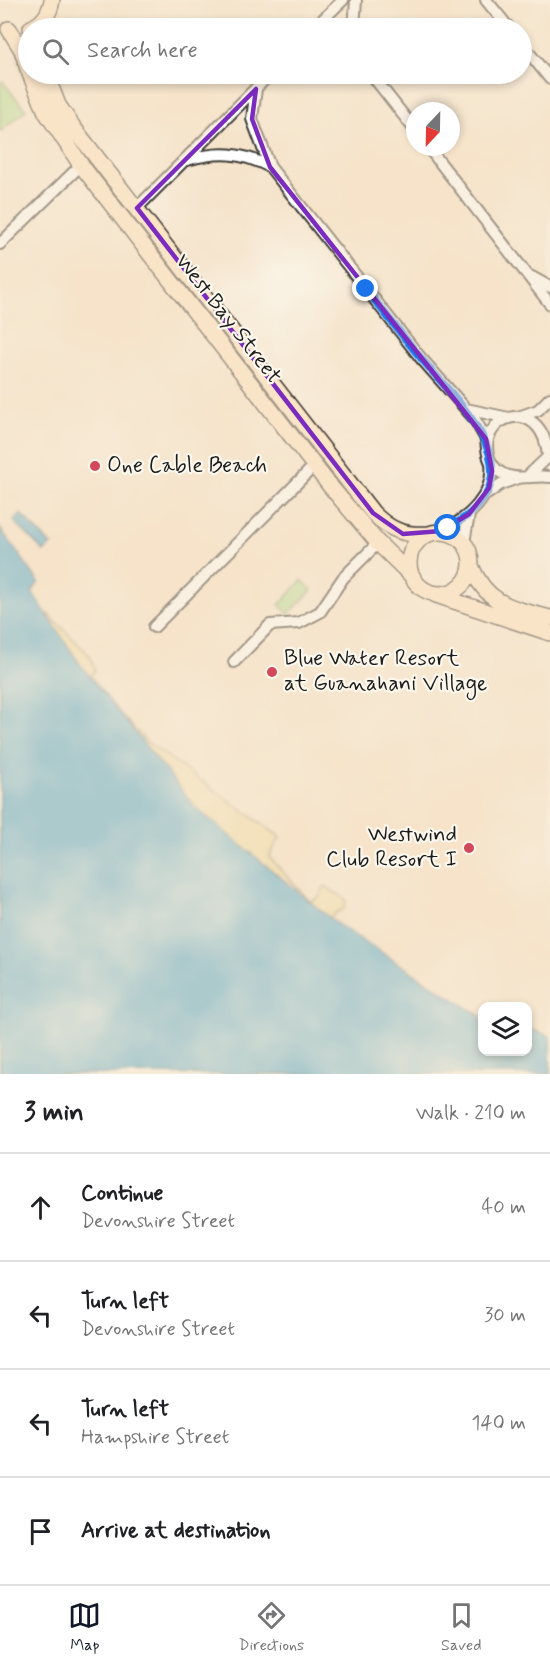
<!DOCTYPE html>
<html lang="en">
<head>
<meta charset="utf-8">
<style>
	body { margin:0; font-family:Mynerve,sans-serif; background:#f2f2f2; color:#202124 }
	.controls { position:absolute; right:18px; bottom:18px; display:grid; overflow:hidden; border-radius:12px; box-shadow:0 3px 9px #0003 }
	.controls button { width:54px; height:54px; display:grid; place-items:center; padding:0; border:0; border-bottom:2px solid #e0e0e0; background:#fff; color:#202124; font:30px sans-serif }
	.compass { position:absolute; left:406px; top:102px; width:54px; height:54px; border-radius:50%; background:#fff; box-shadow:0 3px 9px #0003; rotate:202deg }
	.stop { position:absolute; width:18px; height:18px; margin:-14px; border:4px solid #1a73e8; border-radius:50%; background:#fff }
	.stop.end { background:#1a73e8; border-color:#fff; box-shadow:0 2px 6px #0008 }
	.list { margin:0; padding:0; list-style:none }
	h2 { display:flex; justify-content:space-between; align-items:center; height:78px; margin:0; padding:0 24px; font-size:26px }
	h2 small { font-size:20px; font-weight:400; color:#757577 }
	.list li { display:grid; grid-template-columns:39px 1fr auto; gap:18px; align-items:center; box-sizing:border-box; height:108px; padding:0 24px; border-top:2px solid #e0e0e0 }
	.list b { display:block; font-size:22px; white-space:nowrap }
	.list p { margin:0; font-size:20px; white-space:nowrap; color:#757577 }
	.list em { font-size:20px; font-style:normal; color:#757577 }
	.icon { flex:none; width:33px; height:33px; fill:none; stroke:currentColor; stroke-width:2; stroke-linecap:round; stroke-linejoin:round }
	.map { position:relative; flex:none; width:550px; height:1074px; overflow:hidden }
	.search { position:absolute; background:#fff; box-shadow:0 3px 9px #0003; left:18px; right:18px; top:18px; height:66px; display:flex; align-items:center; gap:15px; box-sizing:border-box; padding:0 21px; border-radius:33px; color:#757577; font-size:22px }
	.sheet { height:510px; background:#fff }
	nav { display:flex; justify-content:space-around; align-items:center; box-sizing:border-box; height:84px; border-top:2px solid #e0e0e0; background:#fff; font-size:16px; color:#757577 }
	nav a { display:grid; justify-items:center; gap:3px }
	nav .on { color:#111827 }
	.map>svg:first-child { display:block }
	.green { fill:#a5d786; stroke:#607a51; stroke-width:1.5 }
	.sand { fill:#eeda9e; stroke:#857b5d; stroke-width:1.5 }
	.water { fill:#52aacf; stroke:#376376; stroke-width:1.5 }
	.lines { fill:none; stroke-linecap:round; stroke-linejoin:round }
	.street-casing { stroke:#3d3a36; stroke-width:14 }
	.secondary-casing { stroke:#3d3a36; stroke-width:18 }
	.street { stroke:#fff; stroke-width:10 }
	.secondary { stroke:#fee5c5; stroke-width:15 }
	.route { stroke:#1a73e8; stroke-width:8 }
	.marked { fill:none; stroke:#7b2cbf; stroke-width:4.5; stroke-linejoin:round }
	.poi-dot { fill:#d1495b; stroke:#fbf7ec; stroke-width:2 }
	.labels { text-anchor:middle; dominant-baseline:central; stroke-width:4.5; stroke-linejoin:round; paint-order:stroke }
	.street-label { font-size:22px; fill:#1c1c1c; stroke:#fbf7ec }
	.poi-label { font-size:22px; fill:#1c1c1c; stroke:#fbf7ec; text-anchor:start }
</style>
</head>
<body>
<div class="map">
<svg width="550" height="1074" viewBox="0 0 550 1074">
	<rect width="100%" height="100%" fill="#fbf7ec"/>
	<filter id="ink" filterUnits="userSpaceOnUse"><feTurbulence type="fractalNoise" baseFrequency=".0167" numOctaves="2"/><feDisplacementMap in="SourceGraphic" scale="12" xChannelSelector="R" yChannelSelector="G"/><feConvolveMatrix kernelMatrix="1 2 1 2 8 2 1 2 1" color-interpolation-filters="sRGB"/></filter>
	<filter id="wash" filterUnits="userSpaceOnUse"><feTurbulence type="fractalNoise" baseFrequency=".008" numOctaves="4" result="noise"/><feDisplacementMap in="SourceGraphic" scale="24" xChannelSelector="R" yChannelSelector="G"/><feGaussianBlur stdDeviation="1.35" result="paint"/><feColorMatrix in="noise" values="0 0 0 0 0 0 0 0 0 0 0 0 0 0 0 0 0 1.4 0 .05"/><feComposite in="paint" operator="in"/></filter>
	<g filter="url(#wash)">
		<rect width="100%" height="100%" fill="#f5e3ca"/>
		<path class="green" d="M2,81L26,110L0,132V83Z
			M302,580L312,590L289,614L279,605Z"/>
		<path class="sand" d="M48,614L90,656L95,670L91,677L113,706L147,742L280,837L269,857L310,901L318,898L325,886L346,899L344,909L337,912L322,925L215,852L48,628Z"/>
		<path class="water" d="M21,514L51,545L44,552L14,521Z
			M0,528L39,582L32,592L80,664L195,807L340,926L482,1017V1052H528V1028L550,1036V1074H0Z"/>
	</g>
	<g filter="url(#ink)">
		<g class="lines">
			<g class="street-casing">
				<path id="street" d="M486,0L509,28
					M314,28L343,0
					M354,28L356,0
					M522,44L550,79
					M371,74L415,130
					M256,89L252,119L270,167L420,357L474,418L486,439L487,449
					M428,147L550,304
					M187,160C218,151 241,152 270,167
					M137,208L270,74
					M0,244L81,165
					M532,277L550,287
					M466,409L509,418
					M521,416L538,410L550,398
					M529,475L548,457C543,392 475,416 489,458C492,467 500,474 509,476C521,480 537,475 550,477
					M487,494L501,484L518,478
					M441,531C468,520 495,495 491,463
					M464,542L469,515
					M154,627L314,466
					M234,662L270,625L299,623L320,612L343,578L378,543"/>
			</g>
			<g class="secondary-casing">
				<path id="secondary" d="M31,28C43,23 50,13 52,0
					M9,29L22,50L28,69
					M30,74L46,112L81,165L330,486L378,543L413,577
					M46,74L58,105L73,127L373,513C390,530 404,536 429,534
					M409 563a31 31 0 1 1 62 0a31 31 0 1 1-62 0Z
					M471,566C487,605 512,608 550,618
					M436,595L550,633"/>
			</g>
			<use href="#street" class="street"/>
			<use href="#secondary" class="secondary"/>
		</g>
	</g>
	<g class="lines" filter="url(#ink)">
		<path class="route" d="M366,289C384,312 402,335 421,358C463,408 542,478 448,528"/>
	</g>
	<path d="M0 0H550V1074H0ZM256,89L252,119L270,167L486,439L492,471L489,488L469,514L441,531L403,534L373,513L137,208Z" fill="#f5e3ca" fill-opacity=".55" fill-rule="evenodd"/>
	<path class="marked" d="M256,89L252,119L270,167L486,439L492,471L489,488L469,514L441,531L403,534L373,513L137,208Z"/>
	<g class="poi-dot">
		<circle cx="95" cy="466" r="6"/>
		<circle cx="272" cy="672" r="6"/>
		<circle cx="469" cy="848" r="6"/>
	</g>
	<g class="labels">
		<g class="street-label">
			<text transform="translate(228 319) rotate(52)">West Bay Street</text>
		</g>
		<g class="poi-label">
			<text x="107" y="466">One Cable Beach</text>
			<text x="284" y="659">Blue Water Resort<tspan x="284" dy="25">at Guanahani Village</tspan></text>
			<text x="457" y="835" text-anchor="end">Westwind<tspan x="457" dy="25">Club Resort I</tspan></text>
		</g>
	</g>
</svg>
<div class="controls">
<button><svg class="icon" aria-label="layers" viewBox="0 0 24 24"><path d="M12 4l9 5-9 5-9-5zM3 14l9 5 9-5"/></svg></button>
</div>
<svg class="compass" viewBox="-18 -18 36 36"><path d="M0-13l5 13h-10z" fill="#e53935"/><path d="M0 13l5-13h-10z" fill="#757577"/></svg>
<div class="stop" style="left:448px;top:528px"></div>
<div class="stop end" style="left:366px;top:289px"></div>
<div class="search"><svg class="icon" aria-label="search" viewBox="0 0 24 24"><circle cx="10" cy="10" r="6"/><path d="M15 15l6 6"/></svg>Search here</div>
</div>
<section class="sheet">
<h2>3 min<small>Walk · 210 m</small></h2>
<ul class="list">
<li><svg class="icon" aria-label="ahead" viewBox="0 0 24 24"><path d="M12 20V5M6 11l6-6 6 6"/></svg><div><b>Continue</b><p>Devonshire Street</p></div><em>40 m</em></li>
<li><svg class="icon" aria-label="left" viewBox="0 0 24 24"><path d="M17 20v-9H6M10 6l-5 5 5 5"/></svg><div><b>Turn left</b><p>Devonshire Street</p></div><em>30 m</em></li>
<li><svg class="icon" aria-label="left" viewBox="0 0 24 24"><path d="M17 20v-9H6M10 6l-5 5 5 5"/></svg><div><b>Turn left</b><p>Hampshire Street</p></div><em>140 m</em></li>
<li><svg class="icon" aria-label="arrive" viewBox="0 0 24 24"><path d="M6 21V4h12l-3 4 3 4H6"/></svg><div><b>Arrive at destination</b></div></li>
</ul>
</section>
<nav>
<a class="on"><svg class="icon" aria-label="map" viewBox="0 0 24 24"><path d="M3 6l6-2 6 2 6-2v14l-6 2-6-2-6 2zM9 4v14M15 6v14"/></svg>Map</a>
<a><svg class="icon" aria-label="directions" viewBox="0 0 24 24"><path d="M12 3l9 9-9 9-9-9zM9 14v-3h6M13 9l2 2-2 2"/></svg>Directions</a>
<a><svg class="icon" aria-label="saved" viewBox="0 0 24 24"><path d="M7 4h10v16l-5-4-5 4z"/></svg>Saved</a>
</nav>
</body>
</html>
